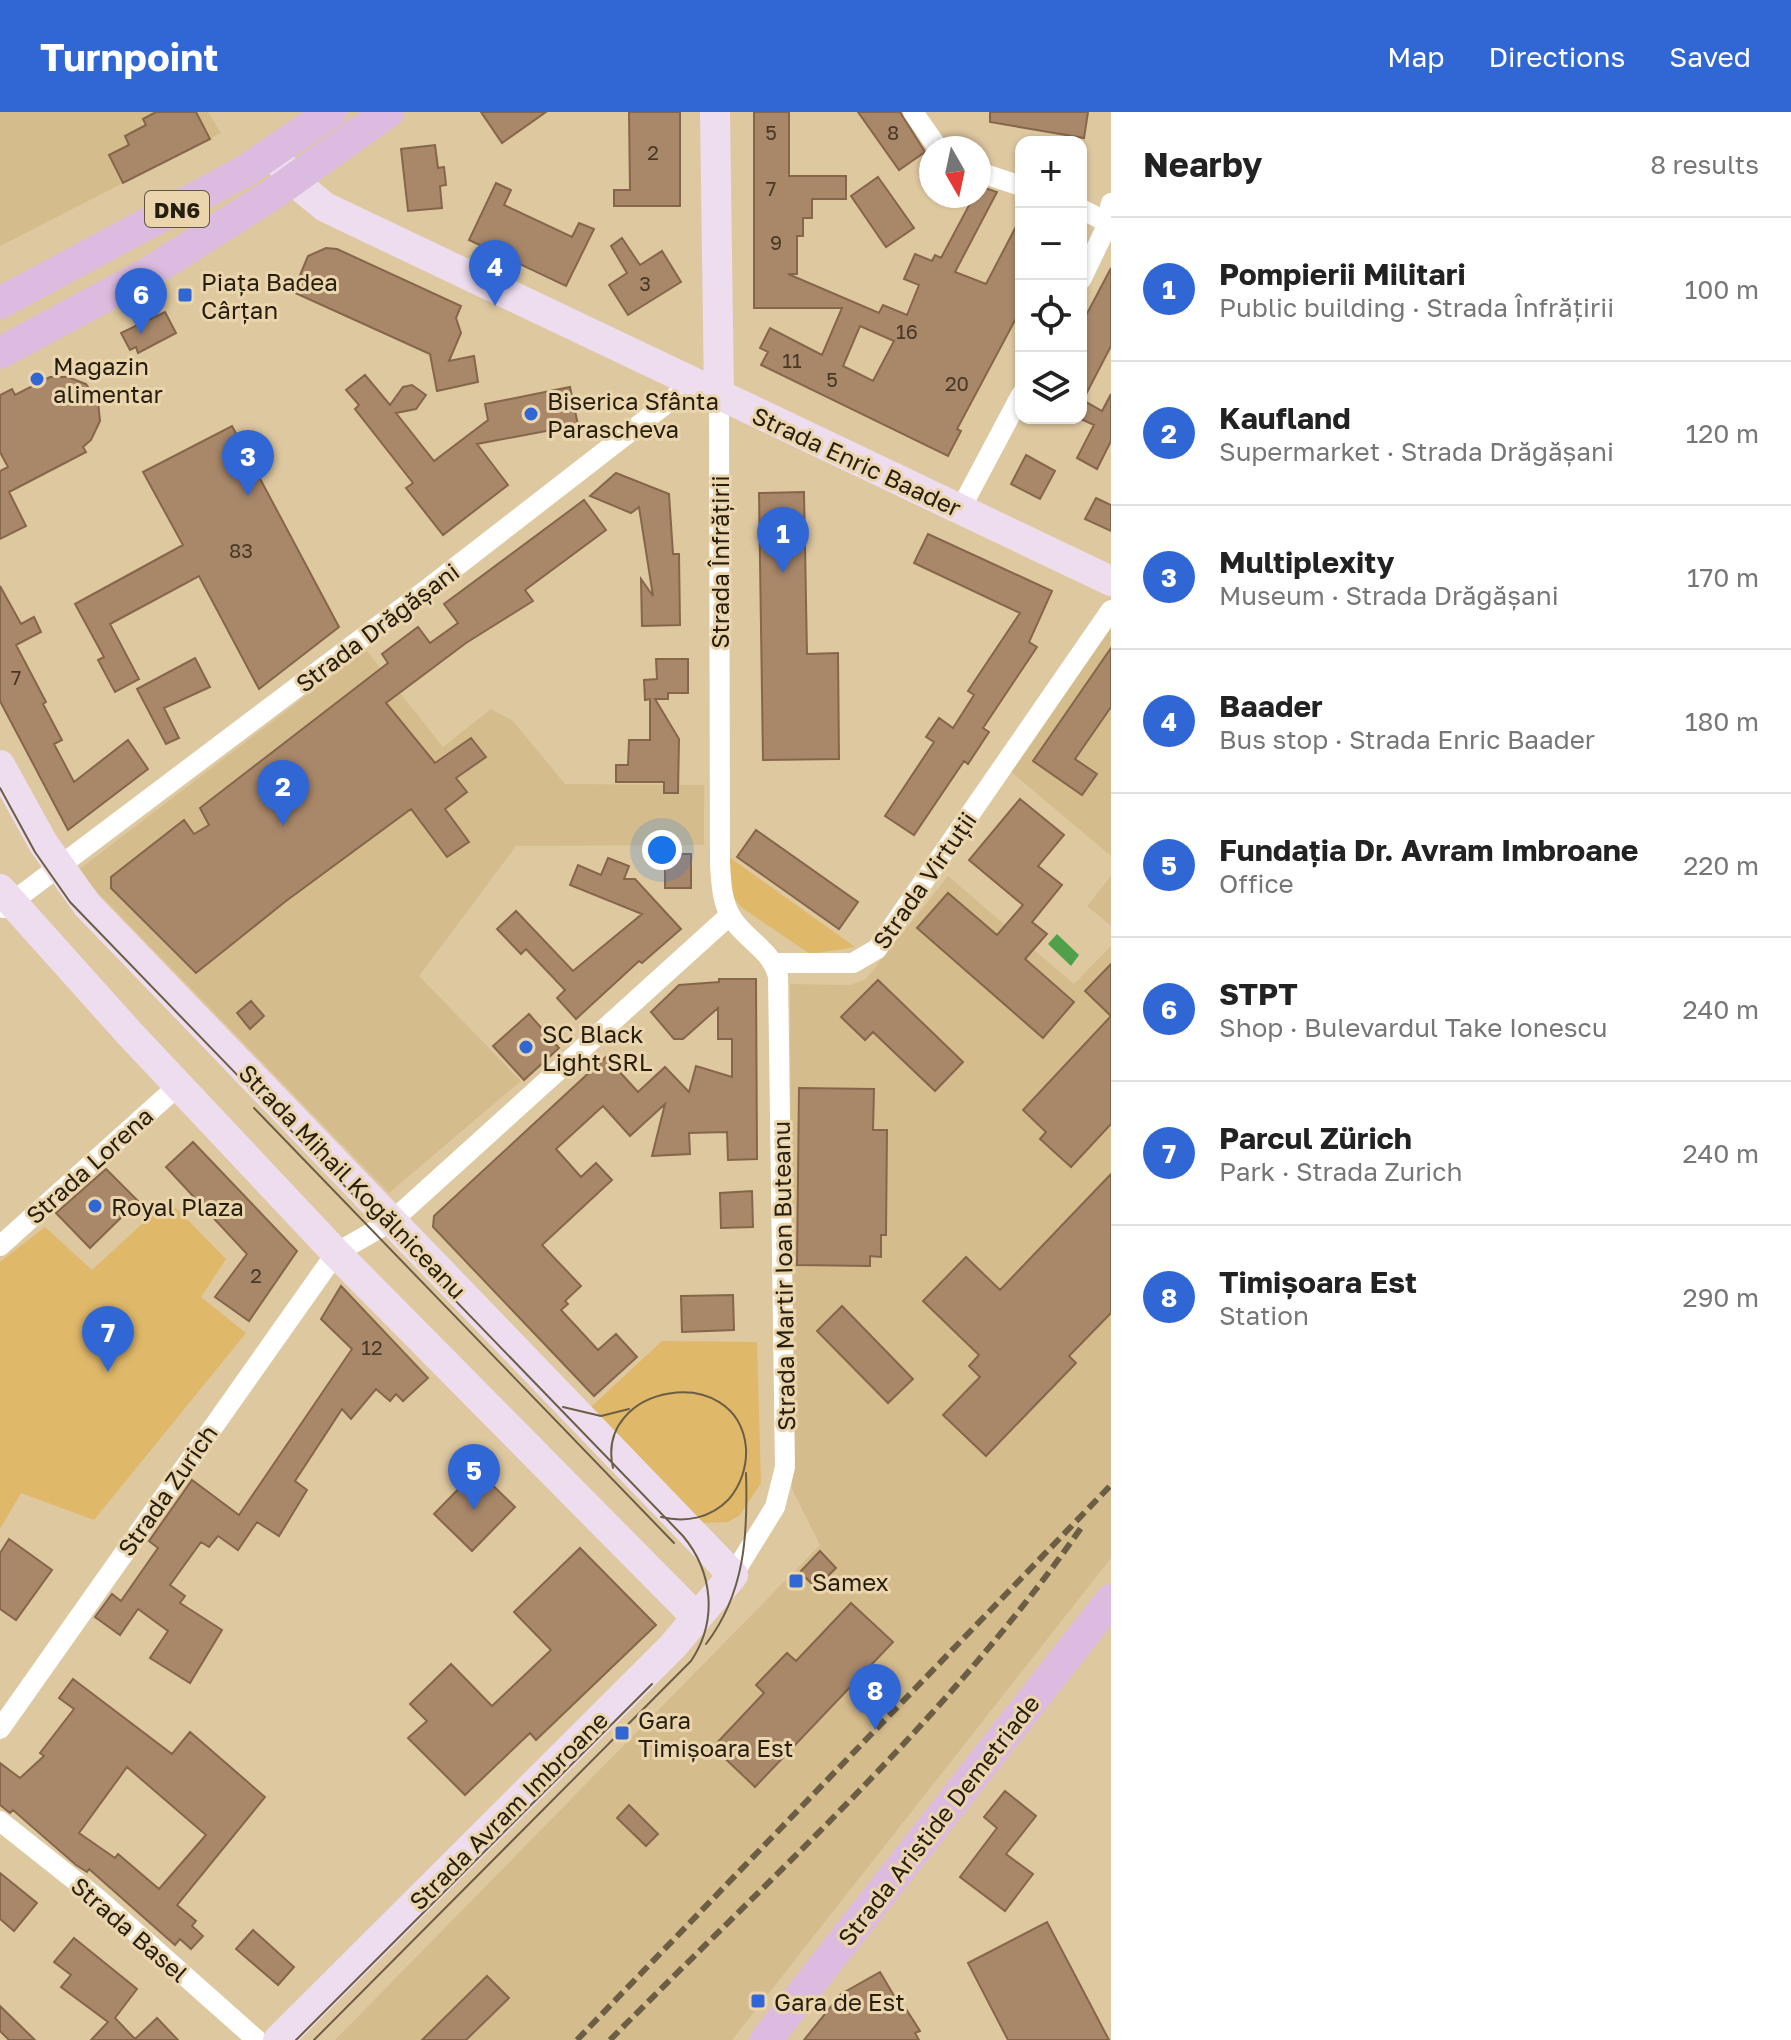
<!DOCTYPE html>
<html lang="en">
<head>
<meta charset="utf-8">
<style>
	body { margin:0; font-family:"Golos Text",sans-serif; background:#f2f2f2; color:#222 }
	.controls { position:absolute; right:24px; top:24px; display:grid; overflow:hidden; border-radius:16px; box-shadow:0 2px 6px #0004 }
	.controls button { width:72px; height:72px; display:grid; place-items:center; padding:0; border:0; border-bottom:2px solid #e0e0e0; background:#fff; color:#222; font:40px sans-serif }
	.compass { position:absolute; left:919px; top:24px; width:72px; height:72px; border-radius:50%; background:#fff; box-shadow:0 2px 6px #0004; rotate:171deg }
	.you { position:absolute; left:662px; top:738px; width:28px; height:28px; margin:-20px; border:6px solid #fff; border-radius:50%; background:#1a73e8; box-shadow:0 0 0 12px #1a73e833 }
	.badge { display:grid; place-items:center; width:52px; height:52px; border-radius:50%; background:#3167d5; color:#fff; font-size:26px; font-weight:700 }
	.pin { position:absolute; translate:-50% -66px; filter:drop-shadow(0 2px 4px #0008) }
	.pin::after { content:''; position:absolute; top:42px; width:28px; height:24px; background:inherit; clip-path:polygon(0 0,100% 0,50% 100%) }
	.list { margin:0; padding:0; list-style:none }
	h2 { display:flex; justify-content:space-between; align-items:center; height:104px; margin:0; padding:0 32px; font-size:34px }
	h2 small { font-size:26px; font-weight:400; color:#767676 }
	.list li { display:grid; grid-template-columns:52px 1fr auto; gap:24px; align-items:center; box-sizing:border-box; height:144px; padding:0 32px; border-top:2px solid #e0e0e0 }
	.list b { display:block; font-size:30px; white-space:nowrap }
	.list p { margin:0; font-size:26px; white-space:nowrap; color:#767676 }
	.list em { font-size:26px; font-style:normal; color:#767676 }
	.icon { flex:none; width:44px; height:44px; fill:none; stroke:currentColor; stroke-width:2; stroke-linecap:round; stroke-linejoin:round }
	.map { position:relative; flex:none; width:1111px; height:1928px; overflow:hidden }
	header { display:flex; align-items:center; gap:48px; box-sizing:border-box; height:112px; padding:0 40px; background:#3167d5; color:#fff }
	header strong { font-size:38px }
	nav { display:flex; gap:44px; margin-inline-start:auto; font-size:28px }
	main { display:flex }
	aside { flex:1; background:#fff }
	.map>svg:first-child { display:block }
	.built { fill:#d5bc8d }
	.green { fill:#dfb86a }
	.water { fill:#50a04b }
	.building { fill:#a9886a; stroke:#86664a; stroke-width:2; fill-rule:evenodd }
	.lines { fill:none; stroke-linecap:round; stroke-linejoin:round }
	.street { stroke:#fff; stroke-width:20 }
	.secondary { stroke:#edddef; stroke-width:30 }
	.primary { stroke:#dcbbe0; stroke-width:32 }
	.tram { stroke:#6c5e45; stroke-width:2 }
	.rail { stroke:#6c5e45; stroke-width:6; stroke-dasharray:12 6; stroke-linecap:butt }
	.poi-dot { fill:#3167d5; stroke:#ebd5ad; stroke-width:3 }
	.labels { text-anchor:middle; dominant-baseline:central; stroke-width:6; stroke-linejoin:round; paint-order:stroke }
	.number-label { font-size:20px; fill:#473825 }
	.shield { fill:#ebd5ad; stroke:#61553e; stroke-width:2 }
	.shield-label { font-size:22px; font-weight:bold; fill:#261e0e }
	.poi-label { font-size:24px; fill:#261e0e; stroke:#ebd5ad; text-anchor:start }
	.street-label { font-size:24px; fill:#261e0e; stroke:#ebd5ad }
</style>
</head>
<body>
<header>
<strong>Turnpoint</strong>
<nav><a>Map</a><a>Directions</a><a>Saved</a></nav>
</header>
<main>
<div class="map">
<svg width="1111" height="1928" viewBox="0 0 1111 1928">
	<rect width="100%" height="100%" fill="#dec8a0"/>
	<path class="built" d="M0,0H208L221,21L0,134Z
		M1111,513V744L1010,659Z
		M366,538L443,635L491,597L513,609L565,672L704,673V733L516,734L419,864L521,969L389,1081L77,759Z
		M948,764L1074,872L1111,834V1446L732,1928H335L820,1433L792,1377L790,872L850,873L866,867Z
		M1111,764V814L1087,794Z"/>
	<path class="green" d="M729,745L855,835L810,842L741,795L732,783Z
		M168,1088L226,1147L201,1185L246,1221L94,1408L21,1381L0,1417V1150L45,1115L92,1158Z
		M662,1229L757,1230L761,1371L740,1403L728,1410L700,1411L591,1295Z"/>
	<path class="water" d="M1057,822L1079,843L1071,854L1048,832Z"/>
	<path class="building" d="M156,0H196L210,27L123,71L109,43L129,33L125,24L146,13L143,7Z
		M481,0H546L502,31Z
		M629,0H680V94H614V78H630Z
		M754,0H789V64H846V87H812V106H803V124H797V162H788L879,201L883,193L907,203L919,173L904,167L915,142L932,149L935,143L941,146L974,84H979V74L997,80L955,160L986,172L1021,105V197L957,317L961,319L948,344L761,253L768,240L760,236L770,216L822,243L842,196H754ZM860,214L894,229L873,269L843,254Z
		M858,0H900L925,40L899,58Z
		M990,0H1088L1084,26L990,10Z
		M435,33L438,56L444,55L446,73L440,74L442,96L408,99L401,37Z
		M878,65L914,116L886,135L851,84Z
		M496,71L511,78L504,93L572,125L579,111L594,117L566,174L469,128Z
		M622,126L640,153L662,139L681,170L628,203L609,173L627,161L611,134Z
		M326,136L337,137L461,194L456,206L461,221L449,249L474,244L478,270L437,279L430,242L293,180L308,144Z
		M1111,156V234L1083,288L1102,299L1111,282V329L1097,357L1077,346L1094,313L1081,307V213Z
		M165,200L176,221L138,241L136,235L130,238L121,221Z
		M365,263L390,293L403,275L412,273L426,283L416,297L396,301L434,349L488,308L485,292L570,275L578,313L477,332L508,373L443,423L406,376L413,371L355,297L359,293L346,278Z
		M50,265H68L86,272L98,289L100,309L91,328L83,335L86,340L9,380L26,414L0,427V359L8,355L0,340V283L12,277L15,283Z
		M232,314L339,515L259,577L199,464L110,512L139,567L115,580L98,548L104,545L75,492L183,433L143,360Z
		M1026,343L1055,359L1040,387L1011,372Z
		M616,361L669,382L673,442H679L680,513L642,514L641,467L653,484L639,395L631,401L590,384Z
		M804,380L807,542L838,541L839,647L763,648L759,381Z
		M1096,386L1111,393V419L1085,407Z
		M584,388L606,418L525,478L533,489L466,531L386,591L435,651L471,626L486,645L456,666L467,680L445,697L469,730L447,745L411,697L286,789L196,861L111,776V765L184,708L194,722L209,713L200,696L388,551L382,542L418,515L430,531L458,511L444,492Z
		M928,422L1052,479L1029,530L1037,535L983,616L989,620L968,652L964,649L914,723L885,704L934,630L926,625L939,606L953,616L974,583L968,579L1020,501L914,451Z
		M0,474L21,512L34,505L41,520L16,533L46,590L43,592L62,628L54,632L74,670L128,628L148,657L68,718L0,589Z
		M1111,536V595L1075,647L1097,662L1082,683L1033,649Z
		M195,546L210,575L164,596L179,626L166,632L137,577Z
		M656,547H688V581H668V587H655L679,627L678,681H664V670H616V653H628L629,628H650V587L645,588L644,568L657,567Z
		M1020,687L1064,723L1038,754L1062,773L1032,810L1047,822L1025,847L1074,890L1043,926L917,816L948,781L997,823L1023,793L969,748Z
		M756,718L858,790L839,817L737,745Z
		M665,742H691V776H665Z
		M608,746L629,754L624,767H635L681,817L642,851L639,849L576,907L557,886L565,878L526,837L521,842L497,817L516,799L573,859L642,802L570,773L578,753L601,763Z
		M1111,852V904L1085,879Z
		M719,867H756L757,1047L728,1048L727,1020L689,1021L690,1042L652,1044L665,992L630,1024L603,994L556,1037L581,1065L596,1051L612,1068L542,1133L581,1174L565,1189L568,1192L561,1198L598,1238L616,1222L637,1245L594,1284L433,1115L434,1104L606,945L638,980L665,955L689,980L696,954L732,965V927H718V896L683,927H674L651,900L679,873L719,870Z
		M878,868L963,950L935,979L873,920L865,928L841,905Z
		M251,889L264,904L250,917L237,901Z
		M529,902L559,936L524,968L493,934Z
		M1111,904V1012L1071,1055L1040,1027L1046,1020L1023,998Z
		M799,976L874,977L873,1018H887L886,1123H881V1145L870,1144V1154L797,1153Z
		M193,1030L297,1139L249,1209L215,1185L247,1142L166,1055Z
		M106,1057L138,1089L90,1136L56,1101Z
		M1111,1062V1201L1069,1244L1076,1251L986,1344L943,1303L980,1265L969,1254L979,1243L923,1189L966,1145L1000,1178Z
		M752,1079L753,1115L721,1116L720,1081Z
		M341,1174L428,1266L403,1289L396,1282L390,1289L376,1277L351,1307L342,1297L295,1369L307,1378L279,1424L257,1410L238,1438L218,1424L209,1435L201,1430L170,1473L185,1484L180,1491L222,1518L190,1571L150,1546L168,1519L138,1497L120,1523L95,1505L112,1482L121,1489L158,1436L149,1429L192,1368L239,1403L352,1237L321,1207Z
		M733,1183L734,1218L682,1220L681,1184Z
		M842,1194L913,1267L888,1291L817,1219Z
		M477,1358L515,1395L472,1439L434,1402Z
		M9,1427L52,1458L16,1508L0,1497V1441Z
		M580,1436L656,1513L536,1628L530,1621L465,1683L408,1626L427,1609L410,1592L451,1552L492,1594L551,1538L514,1500Z
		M820,1439L836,1456L816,1476L800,1460Z
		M851,1491L893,1530L755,1675L713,1635L764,1581L756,1573L787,1541L796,1549Z
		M73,1567L172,1642L190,1620L265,1685L177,1793L196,1809L192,1814L203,1824L191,1837L180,1827L175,1833L89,1757L87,1760L76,1753L13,1698L10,1701L0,1693V1651L20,1666L44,1644L40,1641L74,1597L59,1586ZM127,1655L206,1723L159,1777L118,1742L115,1746L79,1721Z
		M1005,1679L1036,1704L1006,1742L1033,1762L1005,1799L960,1765L997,1716L984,1705Z
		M629,1693L658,1722L646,1734L617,1706Z
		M0,1761L37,1791L14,1819L0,1807Z
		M1047,1810L1109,1928H1008L968,1851Z
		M253,1818L294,1855L278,1873L236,1837Z
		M74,1826L137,1877L115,1906L135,1927L157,1906L178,1928H91L108,1910L61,1875L71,1863L54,1850Z
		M880,1860L903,1899L906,1897L920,1919L915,1921L919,1928H804L841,1882Z
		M487,1864L509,1886L466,1928H422Z
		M0,1894L35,1928H9L0,1919Z"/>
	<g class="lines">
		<path class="street" d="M913,0L938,36
			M979,60L1021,74
			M1081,97L1111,112
			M1081,168L1104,120L1111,91
			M719,284L720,751C721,771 722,792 733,808C748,829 771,838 778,864L785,1355L775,1395L733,1463
			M960,398L1021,283
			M4,796L426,478L693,271
			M774,851H853L877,837L1111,498
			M0,1134L179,973
			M0,1617L336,1141L392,1109L730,803
			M0,1709L97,1786L257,1928"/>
		<path class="secondary" d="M715,0L719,284
			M274,41L292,68L325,95L1111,469
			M0,653L43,731L87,793L733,1463L672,1535L278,1928
			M0,777L130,922L336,1141L697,1506"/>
		<path class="primary" d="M0,191L245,59L331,0
			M0,241L150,160L273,82L388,0
			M766,1928L1111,1488"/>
		<path class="tram" d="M0,676L35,740L70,790L683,1424C713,1460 718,1509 691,1549L314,1928
			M254,996L674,1431
			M563,1295L601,1304L629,1297
			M613,1356C594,1272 738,1248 746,1336C747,1354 741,1373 729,1387C711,1406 686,1411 661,1405
			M706,1532C745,1481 748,1423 746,1361
			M296,1928L652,1572"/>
		<path class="rail" d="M577,1928L1111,1373
			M610,1928C773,1763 948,1606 1081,1416"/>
	</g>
	<g class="poi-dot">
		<rect x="177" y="175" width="16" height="16" rx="4"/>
		<circle cx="37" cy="267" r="8"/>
		<circle cx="531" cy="302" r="8"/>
		<circle cx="526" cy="935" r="8"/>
		<circle cx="95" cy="1094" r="8"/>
		<rect x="788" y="1461" width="16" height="16" rx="4"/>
		<rect x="614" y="1613" width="16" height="16" rx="4"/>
		<rect x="750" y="1881" width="16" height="16" rx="4"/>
	</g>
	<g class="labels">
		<g class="number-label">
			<text x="771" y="20">5</text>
			<text x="893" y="20">8</text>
			<text x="653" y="40">2</text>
			<text x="771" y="76">7</text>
			<text x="776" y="130">9</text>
			<text x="645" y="171">3</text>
			<text x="907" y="219">16</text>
			<text x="792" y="248">11</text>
			<text x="832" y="267">5</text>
			<text x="957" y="271">20</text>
			<text x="241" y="438">83</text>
			<text x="16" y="565">7</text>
			<text x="256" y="1163">2</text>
			<text x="372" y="1235">12</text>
		</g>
		<rect class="shield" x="145" y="79" width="64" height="36" rx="6"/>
		<g class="shield-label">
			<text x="177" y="97">DN6</text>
		</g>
		<g class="poi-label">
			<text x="201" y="169">Piața Badea<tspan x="201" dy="28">Cârțan</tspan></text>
			<text x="53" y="253">Magazin<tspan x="53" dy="28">alimentar</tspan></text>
			<text x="547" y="288">Biserica Sfânta<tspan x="547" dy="28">Parascheva</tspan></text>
			<text x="542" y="921">SC Black<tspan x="542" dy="28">Light SRL</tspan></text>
			<text x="111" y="1094">Royal Plaza</text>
			<text x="812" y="1469">Samex</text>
			<text x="638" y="1607">Gara<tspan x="638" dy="28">Timișoara Est</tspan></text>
			<text x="774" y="1889">Gara de Est</text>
		</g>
		<g class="street-label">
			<text transform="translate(857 349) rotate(25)">Strada Enric Baader</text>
			<text transform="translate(719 450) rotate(-90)">Strada Înfrățirii</text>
			<text transform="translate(377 515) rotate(-37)">Strada Drăgășani</text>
			<text transform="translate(924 768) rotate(-55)">Strada Virtuții</text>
			<text transform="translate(89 1053) rotate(-42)">Strada Lorena</text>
			<text transform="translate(353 1069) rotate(46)">Strada Mihail Kogălniceanu</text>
			<text transform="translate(783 1164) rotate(-91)">Strada Martir Ioan Buteanu</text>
			<text transform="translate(167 1378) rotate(-55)">Strada Zurich</text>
			<text transform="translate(508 1698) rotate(-45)">Strada Avram Imbroane</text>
			<text transform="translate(938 1708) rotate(-52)">Strada Aristide Demetriade</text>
			<text transform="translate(130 1817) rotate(41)">Strada Basel</text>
		</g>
	</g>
</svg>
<div class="controls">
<button>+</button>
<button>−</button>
<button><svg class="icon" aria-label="locate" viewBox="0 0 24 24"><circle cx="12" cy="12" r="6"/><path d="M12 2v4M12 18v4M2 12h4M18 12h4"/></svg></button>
<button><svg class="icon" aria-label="layers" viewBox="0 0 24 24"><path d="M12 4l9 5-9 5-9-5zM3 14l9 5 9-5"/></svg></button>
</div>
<svg class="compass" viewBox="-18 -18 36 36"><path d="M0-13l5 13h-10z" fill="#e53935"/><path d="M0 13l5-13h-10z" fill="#767676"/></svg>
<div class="you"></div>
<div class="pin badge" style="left:783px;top:461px">1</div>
<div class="pin badge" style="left:283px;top:714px">2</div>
<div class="pin badge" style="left:248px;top:384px">3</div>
<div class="pin badge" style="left:495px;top:194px">4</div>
<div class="pin badge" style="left:474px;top:1398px">5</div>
<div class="pin badge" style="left:141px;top:222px">6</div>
<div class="pin badge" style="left:108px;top:1260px">7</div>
<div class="pin badge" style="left:875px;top:1618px">8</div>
</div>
<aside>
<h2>Nearby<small>8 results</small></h2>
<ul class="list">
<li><span class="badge">1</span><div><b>Pompierii Militari</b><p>Public building · Strada Înfrățirii</p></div><em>100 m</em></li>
<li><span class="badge">2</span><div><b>Kaufland</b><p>Supermarket · Strada Drăgășani</p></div><em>120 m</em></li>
<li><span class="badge">3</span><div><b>Multiplexity</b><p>Museum · Strada Drăgășani</p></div><em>170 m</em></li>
<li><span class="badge">4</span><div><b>Baader</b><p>Bus stop · Strada Enric Baader</p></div><em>180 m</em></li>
<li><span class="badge">5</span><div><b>Fundația Dr. Avram Imbroane</b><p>Office</p></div><em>220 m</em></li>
<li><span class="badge">6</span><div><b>STPT</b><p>Shop · Bulevardul Take Ionescu</p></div><em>240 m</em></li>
<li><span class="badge">7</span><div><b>Parcul Zürich</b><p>Park · Strada Zurich</p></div><em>240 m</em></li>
<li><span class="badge">8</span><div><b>Timișoara Est</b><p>Station</p></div><em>290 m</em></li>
</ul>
</aside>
</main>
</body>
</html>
